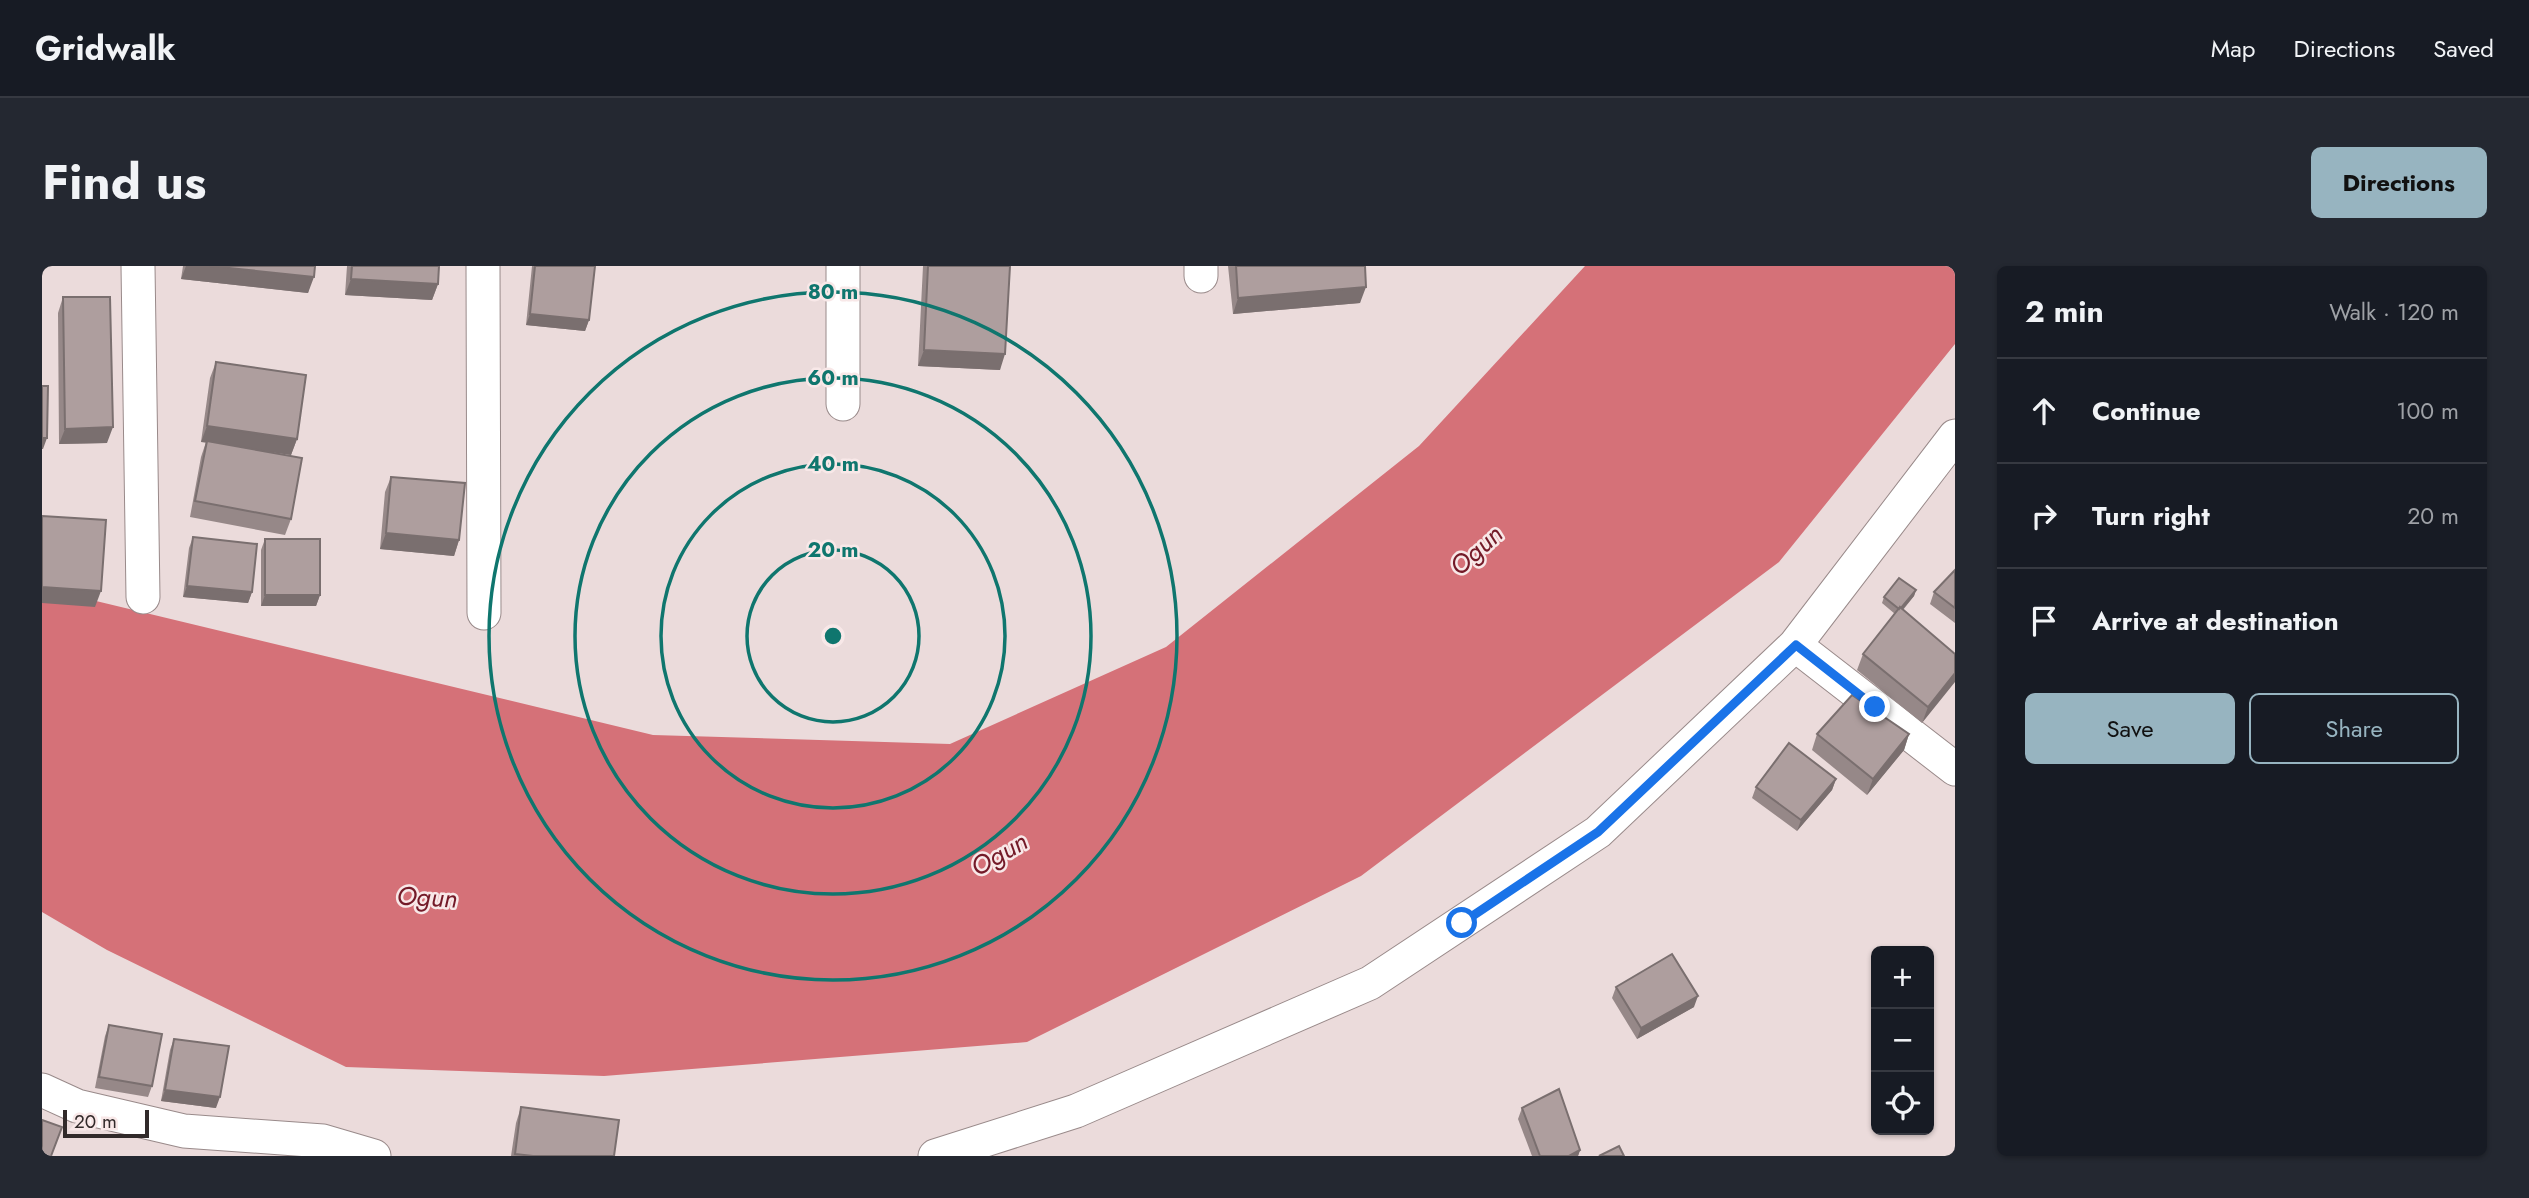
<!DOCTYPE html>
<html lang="en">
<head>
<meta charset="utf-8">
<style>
	body { margin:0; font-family:Jost,sans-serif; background:#242831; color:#f1f3f6 }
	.controls { position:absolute; right:21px; bottom:21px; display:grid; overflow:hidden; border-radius:10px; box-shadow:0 2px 5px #0004 }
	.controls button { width:63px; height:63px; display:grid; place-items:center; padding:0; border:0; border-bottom:2px solid #363941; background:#171b24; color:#f1f3f6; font:35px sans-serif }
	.scale { position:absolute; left:21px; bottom:18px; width:86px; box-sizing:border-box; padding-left:7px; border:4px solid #312a2a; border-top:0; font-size:19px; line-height:24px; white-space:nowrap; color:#312a2a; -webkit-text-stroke:5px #f8e8e8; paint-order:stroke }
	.stop { position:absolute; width:21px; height:21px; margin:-16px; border:5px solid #1a73e8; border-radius:50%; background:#fff }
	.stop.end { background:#1a73e8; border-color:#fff; box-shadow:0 2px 7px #0008 }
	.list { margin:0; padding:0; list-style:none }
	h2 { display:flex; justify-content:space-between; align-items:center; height:91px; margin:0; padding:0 28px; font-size:30px }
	h2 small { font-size:23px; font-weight:400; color:#9ea1a6 }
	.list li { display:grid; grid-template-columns:46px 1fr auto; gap:21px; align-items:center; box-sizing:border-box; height:105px; padding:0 28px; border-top:2px solid #363941 }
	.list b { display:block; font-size:26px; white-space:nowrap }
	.list em { font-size:23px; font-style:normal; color:#9ea1a6 }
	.actions { display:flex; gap:14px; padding:21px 28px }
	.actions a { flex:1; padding:16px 0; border:2px solid #97b4c0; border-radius:10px; text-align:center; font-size:24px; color:#97b4c0 }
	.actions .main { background:#97b4c0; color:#111 }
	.icon { flex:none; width:38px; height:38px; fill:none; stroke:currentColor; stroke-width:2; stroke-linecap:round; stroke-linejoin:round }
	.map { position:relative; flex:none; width:1913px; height:890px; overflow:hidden; border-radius:10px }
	header { display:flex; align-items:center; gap:42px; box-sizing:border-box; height:98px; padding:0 35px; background:#171b24; border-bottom:2px solid #363941 }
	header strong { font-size:33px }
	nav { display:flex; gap:38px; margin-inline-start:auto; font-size:24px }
	.intro { display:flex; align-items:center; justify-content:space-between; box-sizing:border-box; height:168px; padding:0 42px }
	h1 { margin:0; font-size:49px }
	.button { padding:18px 32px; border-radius:10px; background:#97b4c0; color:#111; font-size:24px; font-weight:700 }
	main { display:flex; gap:42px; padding:0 42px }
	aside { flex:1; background:#171b24; border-radius:10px; box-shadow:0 2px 5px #0004 }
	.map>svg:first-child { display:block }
	.water { fill:#d57178 }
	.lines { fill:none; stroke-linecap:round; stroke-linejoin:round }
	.street-casing { stroke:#998a8a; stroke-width:35 }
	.street { stroke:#fff; stroke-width:33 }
	.wall { fill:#968888 }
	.shaded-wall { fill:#7a6f6f }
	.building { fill:#ae9e9e; stroke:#7a6f6f; stroke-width:2 }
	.route { stroke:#1a73e8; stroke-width:9 }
	.ring { fill:none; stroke:#0f766e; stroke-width:3.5 }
	.labels { text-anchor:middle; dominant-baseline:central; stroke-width:5; stroke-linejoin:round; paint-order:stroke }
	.water-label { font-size:26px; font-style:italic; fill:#741a28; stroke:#f8e8e8 }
	.centre { fill:#0f766e; stroke:#f8e8e8; stroke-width:3.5 }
	.ring-label { font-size:21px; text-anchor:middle; font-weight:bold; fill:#0f766e; stroke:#f8e8e8; stroke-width:5; stroke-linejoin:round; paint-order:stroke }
</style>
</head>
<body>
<header>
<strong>Gridwalk</strong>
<nav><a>Map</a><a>Directions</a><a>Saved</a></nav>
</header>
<div class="intro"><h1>Find us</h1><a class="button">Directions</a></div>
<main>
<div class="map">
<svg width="1913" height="890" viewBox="0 0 1913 890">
	<rect width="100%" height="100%" fill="#ebdbdb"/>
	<path class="water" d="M1543,0H1913V78L1737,296L1319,610L985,776L562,810L304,801L65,684L0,646V322L611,469L908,478L1124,381L1377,180Z"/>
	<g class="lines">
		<g class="street-casing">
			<path id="street" d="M96,0L101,331
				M441,0L442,347
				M801,0V138
				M1159,0V10
				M1753,379L1913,503
				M0,824L35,840L142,865L281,875L332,890
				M893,890L1034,845L1328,717L1556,566L1753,379L1913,170"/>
		</g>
		<use href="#street" class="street"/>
	</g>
	<path class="wall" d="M141,0H273L266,27L139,13Z
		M305,0H397L396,18L390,34L303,29Z
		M490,0H553L547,54L543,65L484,59Z
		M881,0H968L958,104L876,100Z
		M1186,0H1323L1318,37L1191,48Z
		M21,31L65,177L17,178L16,47Z
		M174,96L255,173L249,189L212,183L249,253L243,269L148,251L159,191L164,176H159L168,112Z
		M349,211L417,274L412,290L338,283L343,226Z
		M151,271L210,326L206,337L141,331L147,282Z
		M223,273L278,329L274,340H219V284Z
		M1913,304V357L1888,338L1892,326Z
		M1874,324L1872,330L1861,344L1913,388L1880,457L1815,404L1821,388L1853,348L1840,337L1842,331Z
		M1775,468H1867L1862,484L1825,529L1770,484Z
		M1794,513L1790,524L1755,565L1710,532L1714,521Z
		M1574,721L1652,741L1595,773L1570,732Z
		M67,759L110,820L106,831L53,822L63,770Z
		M132,773L174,842L119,835L128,784Z
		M479,841L572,890H469L474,857Z
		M1480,842L1538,884L1536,890H1490L1476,853Z"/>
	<path class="shaded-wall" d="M144,0H168L272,11L266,27L139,13Z
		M309,13L396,18L390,34L303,29Z
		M1324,21L1318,37L1191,48L1196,32Z
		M488,48L547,54L543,65L484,59Z
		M882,84L963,88L958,104L876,100Z
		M165,160L255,173L249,189L159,176Z
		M71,161L65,177L17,178L23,163Z
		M0,172H5L1,183H0Z
		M344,267L417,274L412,290L338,283Z
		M145,320L210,326L206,337L141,331Z
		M0,321L59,325L53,341L0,337Z
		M1874,324L1872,330L1856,349L1858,344Z
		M223,329H278L274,340H219Z
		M1913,407V416L1880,457L1886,441Z
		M1867,468L1862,484L1825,529L1831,513Z
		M1794,513L1790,524L1755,565L1759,554Z
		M1656,730L1652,741L1595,773L1599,762Z
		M123,824L178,831L174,842L119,835Z
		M1538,884L1536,890H1527Z"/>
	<path class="building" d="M168,0H273L272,11Z
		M310,0H397L396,18L309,13Z
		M493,0H553L547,54L488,48Z
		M886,0H968L963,88L882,84Z
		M1194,0H1323L1324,21L1196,32Z
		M21,31H68L71,161L23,163Z
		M174,96L264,109L255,173L165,160Z
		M0,120H6L5,172H0Z
		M165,175L260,192L249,253L153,235Z
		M349,211L423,217L417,274L344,267Z
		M0,250L64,254L59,325L0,321Z
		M151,271L215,278L210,326L145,320Z
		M223,273H278V329H223Z
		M1913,304V342L1892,326Z
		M1857,312L1874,324L1859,342L1858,341L1857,343L1842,331Z
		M1858,341L1913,388V407L1886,441L1821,388Z
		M1810,429L1867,468L1831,513L1775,468Z
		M1747,477L1794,513L1759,554L1714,521Z
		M1630,688L1656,730L1599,762L1574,721Z
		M67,759L120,768L110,820L57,811Z
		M132,773L187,780L178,831L123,824Z
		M1517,823L1538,884L1527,890H1498L1480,842Z
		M479,841L577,854L572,890H491L473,888Z
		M0,854L20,861L9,890H0Z
		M1577,880L1582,890H1557Z"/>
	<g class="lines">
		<path class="route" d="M1420,657L1556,566L1754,379L1833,441"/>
	</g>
	<g class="ring">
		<circle cx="791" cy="370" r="86"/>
		<circle cx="791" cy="370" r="172"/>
		<circle cx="791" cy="370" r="258"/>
		<circle cx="791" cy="370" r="344"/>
	</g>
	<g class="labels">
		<g class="water-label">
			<text transform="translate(1434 284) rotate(-42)">Ogun</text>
			<text transform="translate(957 588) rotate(-30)">Ogun</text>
			<text transform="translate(385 631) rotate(3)">Ogun</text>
		</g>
	</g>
	<circle cx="791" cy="370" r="10" class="centre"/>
	<g class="ring-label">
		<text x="791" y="33">80 m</text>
		<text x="791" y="119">60 m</text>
		<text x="791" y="205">40 m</text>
		<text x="791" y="291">20 m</text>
	</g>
</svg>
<div class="controls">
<button>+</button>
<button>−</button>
<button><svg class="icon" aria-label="locate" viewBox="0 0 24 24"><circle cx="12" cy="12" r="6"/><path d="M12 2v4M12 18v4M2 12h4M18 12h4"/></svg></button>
</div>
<div class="scale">20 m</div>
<div class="stop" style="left:1420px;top:657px"></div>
<div class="stop end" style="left:1833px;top:441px"></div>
</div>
<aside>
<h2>2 min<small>Walk · 120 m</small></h2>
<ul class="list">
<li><svg class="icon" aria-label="ahead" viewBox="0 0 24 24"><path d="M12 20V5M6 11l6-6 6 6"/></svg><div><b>Continue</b></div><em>100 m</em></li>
<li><svg class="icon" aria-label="right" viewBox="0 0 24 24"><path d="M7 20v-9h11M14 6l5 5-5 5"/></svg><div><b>Turn right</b></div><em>20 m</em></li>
<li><svg class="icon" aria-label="arrive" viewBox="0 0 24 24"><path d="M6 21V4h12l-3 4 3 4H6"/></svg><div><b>Arrive at destination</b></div></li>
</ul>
<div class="actions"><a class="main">Save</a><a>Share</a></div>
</aside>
</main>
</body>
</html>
